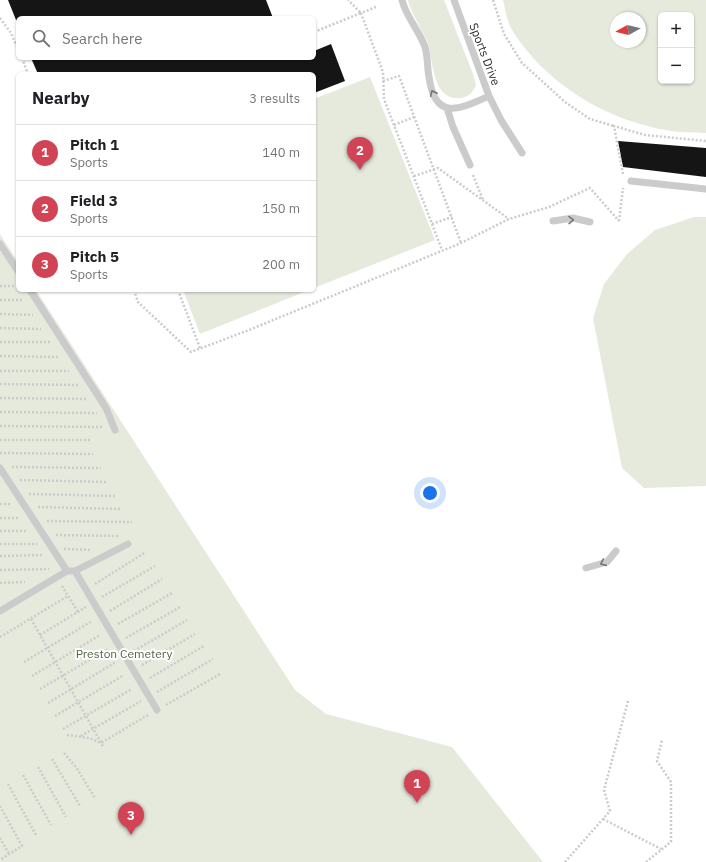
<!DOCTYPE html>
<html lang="en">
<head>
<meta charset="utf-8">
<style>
	body { margin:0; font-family:"IBM Plex Sans",sans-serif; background:#f6f6f6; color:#202124 }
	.controls { position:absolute; right:12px; top:12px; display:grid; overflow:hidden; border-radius:6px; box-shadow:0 1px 3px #0004 }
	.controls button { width:36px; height:36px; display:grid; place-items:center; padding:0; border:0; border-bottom:1px solid #e0e0e0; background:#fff; color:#202124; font:20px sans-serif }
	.compass { position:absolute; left:610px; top:12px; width:36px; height:36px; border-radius:50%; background:#fff; box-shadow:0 1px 3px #0004; rotate:262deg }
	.you { position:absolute; left:430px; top:493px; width:14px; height:14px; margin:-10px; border:3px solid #fff; border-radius:50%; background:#1a73e8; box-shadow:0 0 0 6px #1a73e833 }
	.badge { display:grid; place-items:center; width:26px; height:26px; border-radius:50%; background:#d14456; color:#fff; font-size:13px; font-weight:700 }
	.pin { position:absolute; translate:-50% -33px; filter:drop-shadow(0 1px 2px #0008) }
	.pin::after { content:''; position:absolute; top:21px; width:14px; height:12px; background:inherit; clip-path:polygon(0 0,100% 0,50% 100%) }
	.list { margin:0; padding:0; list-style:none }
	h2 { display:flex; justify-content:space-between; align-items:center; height:52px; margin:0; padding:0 16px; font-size:17px }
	h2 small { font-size:13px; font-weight:400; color:#757577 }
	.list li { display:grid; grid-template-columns:26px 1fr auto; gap:12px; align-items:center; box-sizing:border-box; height:56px; padding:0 16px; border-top:1px solid #e0e0e0 }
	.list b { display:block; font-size:15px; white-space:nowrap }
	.list p { margin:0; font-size:13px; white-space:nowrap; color:#757577 }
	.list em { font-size:13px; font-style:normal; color:#757577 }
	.icon { flex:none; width:22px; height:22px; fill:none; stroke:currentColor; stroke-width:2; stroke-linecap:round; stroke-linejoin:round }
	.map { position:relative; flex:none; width:706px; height:862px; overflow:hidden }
	.search { position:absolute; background:#fff; box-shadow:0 1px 3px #0004; left:16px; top:16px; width:300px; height:44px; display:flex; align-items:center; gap:10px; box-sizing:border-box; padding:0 14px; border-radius:6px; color:#757577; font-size:15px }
	.panel { position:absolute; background:#fff; box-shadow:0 1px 3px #0004; left:16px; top:72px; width:300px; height:220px; border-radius:6px }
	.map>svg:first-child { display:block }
	.green { fill:#e5eadd; fill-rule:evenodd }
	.building { fill:#151515 }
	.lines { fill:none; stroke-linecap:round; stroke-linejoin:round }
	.path { stroke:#cbcbcb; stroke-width:2.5; stroke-dasharray:2 2; stroke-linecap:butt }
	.lane { stroke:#cbcbcb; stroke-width:7 }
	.oneway { stroke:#757575 }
	.labels { text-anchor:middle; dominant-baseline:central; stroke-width:4; stroke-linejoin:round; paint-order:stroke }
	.street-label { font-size:12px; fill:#2e2e2e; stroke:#fff }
	.park-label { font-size:12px; fill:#536540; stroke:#fff }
</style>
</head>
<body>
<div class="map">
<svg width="706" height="862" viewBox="0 0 706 862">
	<rect width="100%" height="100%" fill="#fff"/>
	<path class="green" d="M408,0H444L473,74L476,85C473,92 469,97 461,98C431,101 434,60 427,41C423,32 408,6 408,0Z
		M503,0H706V133C693,132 679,133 666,130C615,121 570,97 534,59C525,48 515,37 509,24C506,16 505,8 503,0ZM661,15H691V81H661ZM616,18H640V42H616Z
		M370,77L435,240L314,288V99Z
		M694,217H706V486L644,488L622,468L593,318L604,284L627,254L655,230Z
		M0,234L18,262V290H36L295,690L326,714L452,747L543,862H0Z
		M183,290H309L200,334Z"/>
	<path class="building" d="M8,0H266L273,18H18V25Z
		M331,44L345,81L314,93V74H38L31,58H290L291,60L297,58H314V51Z
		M618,141L706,148V177L623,167Z"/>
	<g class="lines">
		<path class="path" d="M493,0L504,34L522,63L565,102L590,119L614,126
			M376,7L361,13L383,72L384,99L442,250
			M0,18L11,33L18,49
			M314,32L361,13L348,0
			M22,58L28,74
			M383,81L399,76L461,243
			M394,125L414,117
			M623,174L614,126L645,135L706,141
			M473,175L483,200
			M414,176L438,168L509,219
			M619,221L623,188
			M432,224L452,217
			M0,286H18
			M134,290L138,302L191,352L249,330L461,243L509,219L549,207L590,188L619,221
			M178,290L200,348
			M0,300H23
			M0,314L33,315
			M0,328L41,329
			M0,342H51
			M0,356L59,357
			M0,371H69
			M0,384L79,385
			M0,398L87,399
			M0,412L97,413
			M0,426L103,427
			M0,440H91
			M0,453L93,454
			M12,467L101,468
			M20,480L108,482
			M29,494L116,496
			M0,504H11
			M38,507L122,509
			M0,518H19
			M47,521L132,522
			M0,531H27
			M56,535L119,536
			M0,544H37
			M64,549L91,550
			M0,556L43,555
			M0,570L49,569
			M0,583L25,582
			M95,584L146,552
			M62,586L78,612
			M102,597L155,566
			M110,611L162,579
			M31,619L104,748
			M118,624L172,593
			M40,635L86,607
			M0,637L68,596
			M126,638L180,607
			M134,651L187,620
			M24,662L92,621
			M142,665L195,634
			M32,676L100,635
			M150,678L204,646
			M40,689L108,649
			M157,692L213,659
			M48,703L116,662
			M166,705L220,674
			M55,716L124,675
			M63,729L132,689
			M67,735L89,738L101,743L148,715
			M81,736L141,701
			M64,753L76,767L95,798
			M52,759L80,806
			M38,767L66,817
			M23,775L51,825
			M8,784L36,835
			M0,806L22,846L0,860
			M603,819L661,849
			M0,838L9,854
			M565,862L610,811L604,790L628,701
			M646,862L671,842V782L657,761L662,740"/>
		<path class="lane" d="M402,0C406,17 419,30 425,47C428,57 427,67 429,77C435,122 460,109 489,96
			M454,0L489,96L501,120L522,153
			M447,108L453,127L470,165
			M631,181L706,189
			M553,221L573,218L590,222
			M0,244L18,271
			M30,290L106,408L115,430
			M0,468L67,571
			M586,568L607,562L616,551
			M75,571L157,710
			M0,611L67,571H75L128,544"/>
	</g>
	<defs><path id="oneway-chevron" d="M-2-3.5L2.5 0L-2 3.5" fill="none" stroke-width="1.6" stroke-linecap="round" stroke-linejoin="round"/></defs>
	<g class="oneway">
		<use href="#oneway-chevron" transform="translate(433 93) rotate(-115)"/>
		<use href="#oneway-chevron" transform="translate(571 220) rotate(-1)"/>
		<use href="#oneway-chevron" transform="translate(603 563) rotate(156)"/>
	</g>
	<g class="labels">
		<g class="street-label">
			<text transform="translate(485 54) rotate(69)">Sports Drive</text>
		</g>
		<g class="park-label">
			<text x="124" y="653">Preston Cemetery</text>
		</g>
	</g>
</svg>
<div class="controls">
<button>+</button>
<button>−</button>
</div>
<svg class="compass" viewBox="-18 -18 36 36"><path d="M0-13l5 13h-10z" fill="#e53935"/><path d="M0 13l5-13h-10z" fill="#757577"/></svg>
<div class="you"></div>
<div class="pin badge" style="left:417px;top:803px">1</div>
<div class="pin badge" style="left:360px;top:170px">2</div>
<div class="pin badge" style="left:131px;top:835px">3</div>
<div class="search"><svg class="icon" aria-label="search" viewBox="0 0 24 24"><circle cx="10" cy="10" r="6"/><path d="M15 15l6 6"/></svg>Search here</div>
<section class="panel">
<h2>Nearby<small>3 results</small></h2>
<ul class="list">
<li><span class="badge">1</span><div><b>Pitch 1</b><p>Sports</p></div><em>140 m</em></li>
<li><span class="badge">2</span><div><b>Field 3</b><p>Sports</p></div><em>150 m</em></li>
<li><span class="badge">3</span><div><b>Pitch 5</b><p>Sports</p></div><em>200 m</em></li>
</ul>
</section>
</div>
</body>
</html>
